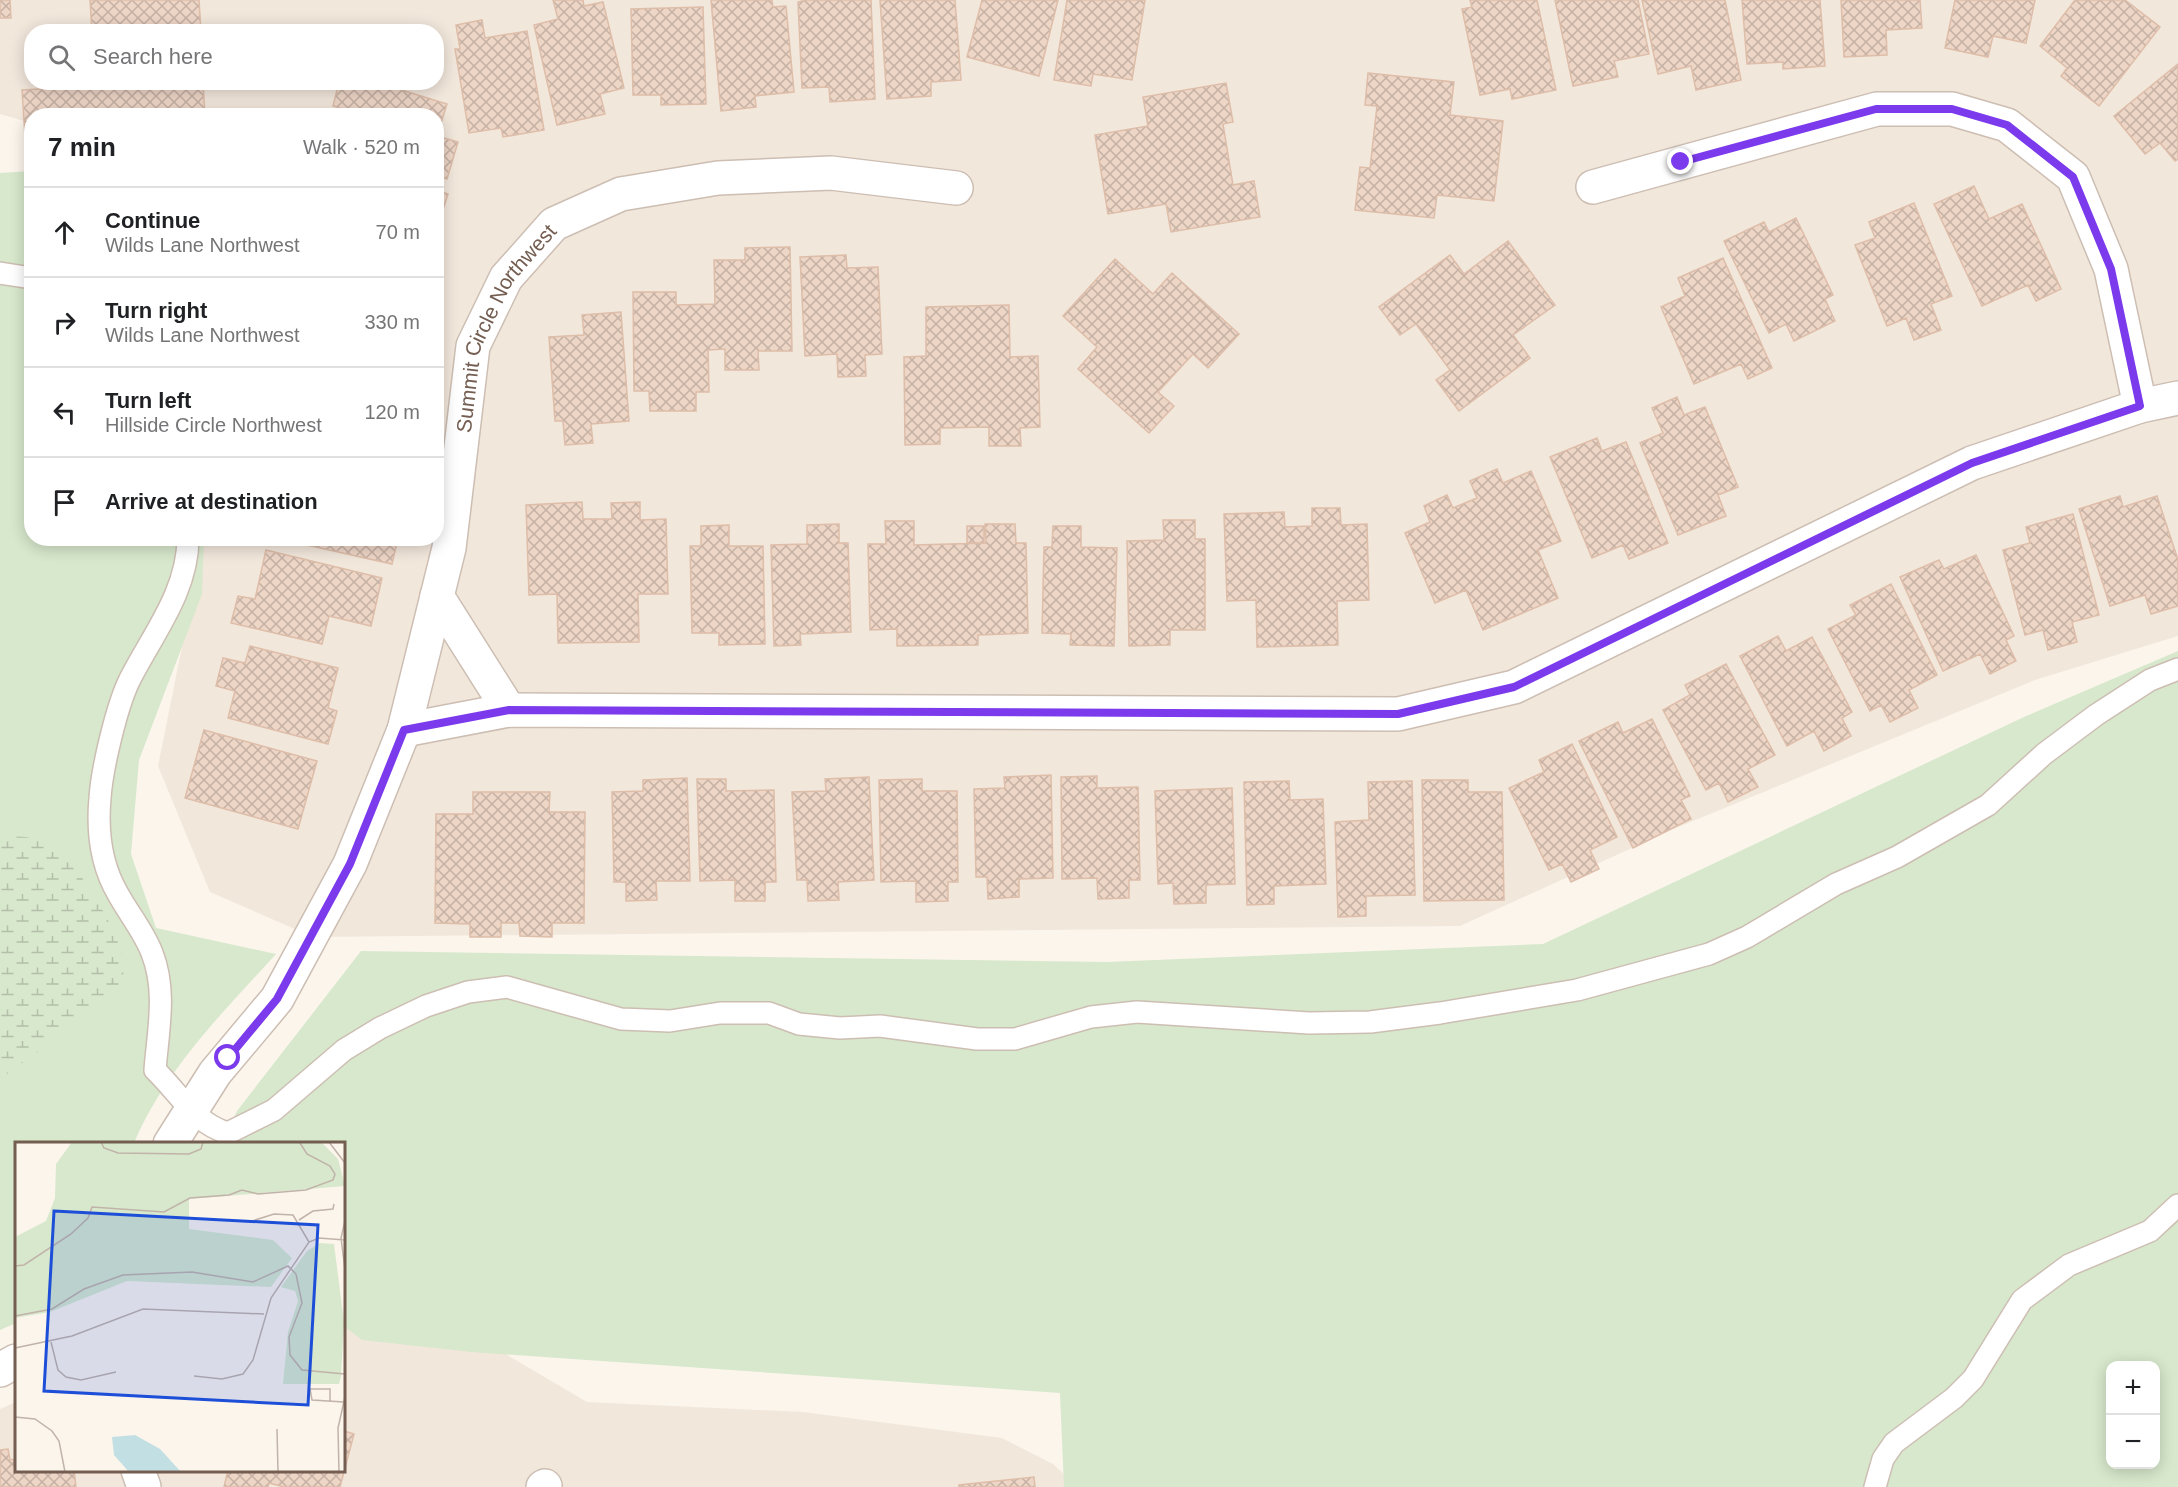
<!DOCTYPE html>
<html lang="en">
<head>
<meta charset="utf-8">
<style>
	body { margin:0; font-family:Helvetica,sans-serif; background:#f6f6f6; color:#202124 }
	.controls { position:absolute; right:18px; bottom:18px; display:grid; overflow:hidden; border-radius:12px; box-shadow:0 3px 15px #0003 }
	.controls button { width:54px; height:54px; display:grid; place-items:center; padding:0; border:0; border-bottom:2px solid #e0e0e0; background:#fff; color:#202124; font:30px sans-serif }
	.stop { position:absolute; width:18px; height:18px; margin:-14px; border:4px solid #7c3aed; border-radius:50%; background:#fff }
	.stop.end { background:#7c3aed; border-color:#fff; box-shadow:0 2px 6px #0008 }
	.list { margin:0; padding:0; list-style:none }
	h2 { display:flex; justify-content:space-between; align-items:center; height:78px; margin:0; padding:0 24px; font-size:26px }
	h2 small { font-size:20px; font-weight:400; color:#757577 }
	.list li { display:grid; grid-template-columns:39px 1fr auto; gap:18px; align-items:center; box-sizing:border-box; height:90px; padding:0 24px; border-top:2px solid #e0e0e0 }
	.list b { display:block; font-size:22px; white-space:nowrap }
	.list p { margin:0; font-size:20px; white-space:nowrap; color:#757577 }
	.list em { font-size:20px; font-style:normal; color:#757577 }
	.icon { flex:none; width:33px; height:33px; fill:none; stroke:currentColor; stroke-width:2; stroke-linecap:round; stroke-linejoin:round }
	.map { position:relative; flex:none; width:2178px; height:1487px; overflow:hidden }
	.search { position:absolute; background:#fff; box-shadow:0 3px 15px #0003; left:24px; top:24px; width:420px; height:66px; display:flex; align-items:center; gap:15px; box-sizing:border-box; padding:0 21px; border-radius:24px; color:#757577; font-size:22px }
	.panel { position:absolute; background:#fff; box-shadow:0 3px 15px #0003; left:24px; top:108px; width:420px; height:438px; border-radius:24px }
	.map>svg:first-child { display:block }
	.residential { fill:#f2e7db; fill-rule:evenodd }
	.grass { fill:#d7e8cc; fill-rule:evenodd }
	.wetland { fill:url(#wetland-marsh) }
	.building { fill:url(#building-cross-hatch); stroke:#debda9; stroke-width:1.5 }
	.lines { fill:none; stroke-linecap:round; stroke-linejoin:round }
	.lane-casing { stroke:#cdbeb3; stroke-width:24 }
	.street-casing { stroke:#cdbeb3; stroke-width:36 }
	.lane { stroke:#fff; stroke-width:21 }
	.street { stroke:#fff; stroke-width:33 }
	.route { stroke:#7c3aed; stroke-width:8 }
	.labels { text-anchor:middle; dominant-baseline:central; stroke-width:4.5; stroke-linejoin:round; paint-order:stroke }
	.street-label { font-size:21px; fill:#745d51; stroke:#fef9f3 }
	.inset-road { fill:none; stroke:#c1b3a9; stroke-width:1.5 }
	.view { fill:#1d4ed8; fill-opacity:0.15; stroke:#1d4ed8; stroke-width:3 }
	.inset-edge { fill:none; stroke:#745d51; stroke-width:3 }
</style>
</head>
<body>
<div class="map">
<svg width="2178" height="1487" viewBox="0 0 2178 1487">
	<defs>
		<pattern id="wetland-marsh" width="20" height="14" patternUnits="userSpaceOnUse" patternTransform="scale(1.5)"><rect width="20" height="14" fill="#d7e8cc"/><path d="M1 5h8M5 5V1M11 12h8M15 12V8" fill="none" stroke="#b3bfa8"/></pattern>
		<pattern id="building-cross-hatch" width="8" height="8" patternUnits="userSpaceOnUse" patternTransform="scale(1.5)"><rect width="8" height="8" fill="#eed6c7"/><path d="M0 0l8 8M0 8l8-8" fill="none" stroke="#c5b1a4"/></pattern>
	</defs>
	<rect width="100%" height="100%" fill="#fbf5ec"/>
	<path class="residential" d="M0,0H2178V636L2035,680L1676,828L1460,926L313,937L210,892L158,766L201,552L200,539L436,538V116H32L31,123L0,114ZM32,32H436V82H32Z
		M431,1310L587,1402L803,1412L1002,1438L1053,1464L1078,1487H0V1409L16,1402V1470H344V1321Z"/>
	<path class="grass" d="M31,171L32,538L204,539L202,594L139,760L131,854L156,928L276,954C223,1012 165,1070 134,1143L16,1144V1323L0,1330V173Z
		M2178,651V1487H1064L1060,1393L472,1352L362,1340L344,1326V1144H222L237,1111L361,951L1107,962L1543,944L2024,717ZM2110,1366H2156V1464H2110Z"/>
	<path class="wetland" d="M0,836C17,836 34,836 50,844C75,858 127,941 124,970C122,984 114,992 106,1002L0,1079Z"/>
	<path class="building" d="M0,0H10L11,18H0Z
		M90,0H199L201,32H92Z
		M553,0H583L584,6L603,2L624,88L600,94L605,114L557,125L534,25L558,19Z
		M711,0H772L773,7L786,6L794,92L755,96L756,107L721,111Z
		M806,0H871L875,99L830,102L829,87L802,88L798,2Z
		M880,0H955L961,80L931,82V96L887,99Z
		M982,0H1058L1039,76L967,57Z
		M1067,0H1145L1132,80L1093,74L1091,86L1054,80Z
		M1470,0H1537L1556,90L1512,99L1510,89L1480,95L1462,9L1472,7Z
		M1555,0H1638L1649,54L1614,61L1618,77L1573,86Z
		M1642,0H1725L1741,80L1696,90L1691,66L1658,74Z
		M1742,0H1820L1825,66L1783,69V62L1747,64Z
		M1841,0H1920L1922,28L1886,30L1887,55L1844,57Z
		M1955,0H2035L2026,43L1993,36L1988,57L1945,48Z
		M2075,0H2125L2160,27L2099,106L2061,76L2067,68L2040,46Z
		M703,7L706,104L661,105V95H633L631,9Z
		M482,20L485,38L527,31L544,130L503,137L501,128L469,133L455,49H460L456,25Z
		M2178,64V159L2175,161L2160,143L2145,154L2114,116Z
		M1368,73L1454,82L1450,115L1503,121L1494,201L1437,195L1434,218L1355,210L1360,167L1370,168L1377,106L1365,105Z
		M95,82H203L205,116H32V167H27L22,90L95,86Z
		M339,82L363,85V82H376L447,104L437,136L458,142L447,179L436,175V116H349L350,111L333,106Z
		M1226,83L1233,122L1223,124L1233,185L1254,181L1260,217L1171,232L1166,204L1108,214L1095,135L1148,126L1143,97Z
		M1974,186L1989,219L2022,204L2061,289L2036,301L2028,285L1982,306L1934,204Z
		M436,190L448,194L439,222L436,221Z
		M1914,203L1952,296L1931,304L1941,330L1914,340L1906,318L1887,326L1855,245L1875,238L1869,222Z
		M1796,218L1833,295L1825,299L1835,321L1794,341L1786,324L1769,333L1724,241L1764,222L1769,232Z
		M1508,241L1555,305L1513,335L1530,358L1459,411L1436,380L1450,370L1416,324L1400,335L1379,307L1450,255L1464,274Z
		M790,247L792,351H758L759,370H725V349L708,350L709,392H696V411H650L649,391H634L633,292H676V305L715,304L714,260H745V248Z
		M846,255L847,268L878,267L882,354L865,355L866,376L838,377L837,354L805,356L800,257Z
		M1723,258L1772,368L1748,379L1741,364L1694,384L1661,307L1685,296L1678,278Z
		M1115,259L1153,294L1172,273L1239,334L1208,368L1193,354L1158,392L1174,406L1149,433L1078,369L1097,347L1063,316Z
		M1009,305L1010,357L1038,356L1040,427L1020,428L1021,446H989V427L940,428V444L905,445L904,357L926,356V307Z
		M621,312L629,421L591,424L593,443L565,445L563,421H555L549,337L584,335L582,315Z
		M1677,397L1684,415L1705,407L1738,487L1718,495L1726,516L1678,535L1640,443L1663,433L1652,408Z
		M1597,438L1602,451L1626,442L1668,543L1629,559L1623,545L1592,558L1550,457Z
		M1497,469L1503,483L1531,471L1561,541L1538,550L1558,598L1483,630L1466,590L1435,603L1405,533L1430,522L1424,506L1447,495L1453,508L1477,498L1470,481Z
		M2120,496L2123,507L2157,496L2178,560V606L2151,614L2145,595L2110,606L2079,509Z
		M582,502L583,519H612L611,503L640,502V520L666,519L668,594H638L639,642L558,643L557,594L529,595L526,505Z
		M1312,508H1340L1341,525L1367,524L1369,600L1337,601L1338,645L1257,647L1256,600L1227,601L1224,514L1284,512L1285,527L1312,526Z
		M2073,514L2099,615L2072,622L2077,642L2048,650L2043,630L2025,635L2003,550L2030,543L2026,527Z
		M1163,520H1195V539H1205V630H1170V645L1129,646L1127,541L1164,540Z
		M885,521H914V545L986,543L985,524H1015L1016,543H1026L1028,633L978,635V645L897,646V629L870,630L868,544H886Z
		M839,524V543H848L851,632L800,634L801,645L774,646L771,545L807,544V525Z
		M729,525V546H763L765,644L719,645V633H692L690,546H701V526Z
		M967,526H984V543H967Z
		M1053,526H1081V547L1117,548L1114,646L1070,645L1071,634L1042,633L1044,547H1052Z
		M294,538H398L392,564L293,542Z
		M266,550L382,578L371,626L329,616L322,644L231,623L238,596L255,599Z
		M1976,555L2014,636L2006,640L2016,661L1990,674L1980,654L1943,671L1900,577L1939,560L1944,569Z
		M1891,584L1937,675L1909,690L1918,708L1890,722L1881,705L1870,711L1828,629L1856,615L1850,605Z
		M1778,636L1786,651L1812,637L1852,712L1842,718L1851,736L1824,751L1814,731L1787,746L1740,656Z
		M250,646L338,668L328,708L337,711L328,744L228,718L235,691L216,686L223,658L245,663Z
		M1726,664L1775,755L1748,769L1758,787L1728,802L1719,783L1706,790L1663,710L1690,695L1685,685Z
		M1652,719L1690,796L1681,800L1691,819L1633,848L1579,741L1618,722L1623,733Z
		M204,730L317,761L298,829L185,798Z
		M1572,744L1617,837L1590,850L1599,869L1571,882L1562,864L1549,870L1509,788L1544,772L1539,760Z
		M1051,775L1053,878L1019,879V897L988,899L987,877H976L974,789L1005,788L1004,777Z
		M1097,776V788L1138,787L1140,880H1129V898L1098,899L1097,878L1062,879L1061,777Z
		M869,777L874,880L838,882L839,900L808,901L807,880H797L792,792L826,791L825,779Z
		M687,778L690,881H656L657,900L626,901V882H614L612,792L643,791V780Z
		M697,779H726V791L774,790L776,882H765V901H735V880L700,881Z
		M922,779V791H957L958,882H948V901L916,902V881L881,882L879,780Z
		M1422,780H1468V792H1502L1504,900L1424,901Z
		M1289,781L1290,800L1323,799L1326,884L1274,886V904L1247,905L1244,782Z
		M1412,781L1415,895L1366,896V916L1338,917L1335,822L1369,820L1368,782Z
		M1232,788L1235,884L1206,885V903L1174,904L1173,883L1158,884L1155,791Z
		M473,792H550L549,812H585L584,923H552V937L520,936L519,923H501V937H470V924L435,923L436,814H473Z
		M344,1431L354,1434L340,1487H284L269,1483L268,1487H224L228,1470H344Z
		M8,1449L10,1460L16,1459V1470H74L76,1487H0V1450Z
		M1034,1477L1035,1487H959V1485Z"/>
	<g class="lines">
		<g class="lane-casing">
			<path id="lane" d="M0,273L32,278
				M188,538C188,591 153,634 130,679C117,705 102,768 100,798C97,831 101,865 118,894C129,914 144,932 152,953C167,991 158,1031 155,1070C179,1093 195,1124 228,1133L274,1110L344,1050L380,1028L426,1006L468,992L507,987L621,1019L670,1021L720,1013H769L799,1024L840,1028L880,1026L977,1039H1015L1091,1017L1137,1012L1309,1023L1370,1022L1440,1013L1577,990L1709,954L1747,937L1836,884L1897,857L1988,805L2044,754L2096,715L2150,680L2178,669
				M1875,1487L1883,1459L1894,1443L1954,1398L1973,1379L2022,1300L2069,1265L2150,1231L2178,1205"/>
		</g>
		<g class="street-casing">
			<g id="street">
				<path d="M1593,187L1877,109H1952L2007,125L2073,177L2111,269L2140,406"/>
				<path d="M437,596L509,710"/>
				<path d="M404,730L509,710L1398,714L1514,687L1972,463L2140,406L2178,398"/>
				<path id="s1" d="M170,1144L215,1073L277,999L350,864L404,730L449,548L473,346L506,278L554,224L621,194L718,178L831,173L956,188"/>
				<path d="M0,1370L16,1361"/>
				<path d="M138,1470L144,1487"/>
				<path d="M543,1487L545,1486"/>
			</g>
		</g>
		<use href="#lane" class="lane"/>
		<use href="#street" class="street"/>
	</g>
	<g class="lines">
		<path class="route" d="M228,1058L277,999L350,864L404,730L509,710L1398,714L1514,687L1972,463L2140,406L2111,269L2073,177L2007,125L1952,109H1876L1681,162"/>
	</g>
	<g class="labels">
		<g class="street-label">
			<text stroke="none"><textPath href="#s1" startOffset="898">Summit Circle Northwest</textPath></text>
		</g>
	</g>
	<g transform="translate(15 1142)">
		<rect width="330" height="330" fill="#fbf5ec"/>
		<path d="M57,0H306L323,17L330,44L174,57V87L258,98L277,116L256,145L112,139L35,170L0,176V95L31,79L40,56L41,22ZM305,101L319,102L329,180L326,234L324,242H268L273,190L283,159L280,149L266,145L292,109Z" fill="#d7e8cc"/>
		<path d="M312,126L319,131L321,154L293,160L285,143Z" fill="#d7e8cc"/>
		<path d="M120,293L145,307L166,330H114L99,313L97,295Z" fill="#c2dfe3"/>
		<path class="inset-road" d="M86,0L89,6L103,11L174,12L186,7L188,0M314,0L330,21M284,78L298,69L318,67L319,62M237,79L259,72L278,73L294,100M330,79L326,96L330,127M0,124L9,123L56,92L73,76L77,65L149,70L175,56L214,53L227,48L243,52L291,48L318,38L320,32L315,24L292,12L285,1M0,174L37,167L69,147L108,133L177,130L238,140L273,124L281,132L287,161L274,195L275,213L287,228L330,232M36,200L43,228L51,235L66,238L101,230M0,206L57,194L128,167L249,172M179,234L207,237L228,232L238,218L256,156L294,100L304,96L330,98M315,259V247H295L297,258L329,260M0,275L20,277L37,289L44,299L50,330M262,287L263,330M324,330L323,286L330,255"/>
		<path class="view" d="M39,69L303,83L293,263L29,249Z"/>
		<rect width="330" height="330" class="inset-edge"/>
	</g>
</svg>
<div class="controls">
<button>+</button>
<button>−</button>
</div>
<div class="stop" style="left:228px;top:1058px"></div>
<div class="stop end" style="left:1681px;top:162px"></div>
<div class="search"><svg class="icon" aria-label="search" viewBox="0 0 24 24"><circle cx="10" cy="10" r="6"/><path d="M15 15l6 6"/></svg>Search here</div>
<section class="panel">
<h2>7 min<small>Walk · 520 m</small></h2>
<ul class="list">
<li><svg class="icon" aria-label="ahead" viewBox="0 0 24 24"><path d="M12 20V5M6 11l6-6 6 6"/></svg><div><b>Continue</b><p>Wilds Lane Northwest</p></div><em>70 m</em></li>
<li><svg class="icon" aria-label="right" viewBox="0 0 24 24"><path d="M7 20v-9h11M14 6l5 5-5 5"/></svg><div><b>Turn right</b><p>Wilds Lane Northwest</p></div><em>330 m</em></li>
<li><svg class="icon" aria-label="left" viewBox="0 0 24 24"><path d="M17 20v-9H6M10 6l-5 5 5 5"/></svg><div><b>Turn left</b><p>Hillside Circle Northwest</p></div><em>120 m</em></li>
<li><svg class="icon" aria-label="arrive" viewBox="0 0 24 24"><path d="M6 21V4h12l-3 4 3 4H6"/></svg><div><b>Arrive at destination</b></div></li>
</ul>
</section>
</div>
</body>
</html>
